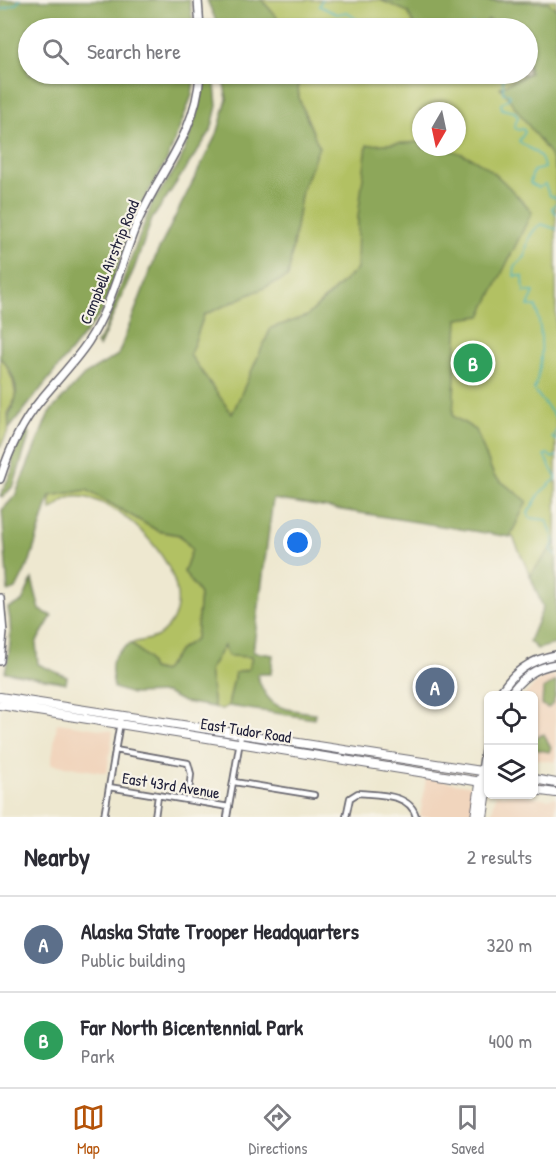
<!DOCTYPE html>
<html lang="en">
<head>
<meta charset="utf-8">
<style>
	body { margin:0; font-family:"Patrick Hand",sans-serif; background:#f2f2f3; color:#2b2b33 }
	.controls { position:absolute; right:18px; bottom:18px; display:grid; overflow:hidden; border-radius:9px; box-shadow:0 2px 4px #0004 }
	.controls button { width:54px; height:54px; display:grid; place-items:center; padding:0; border:0; border-bottom:2px solid #e1e1e2; background:#fff; color:#2b2b33; font:30px sans-serif }
	.compass { position:absolute; left:412px; top:102px; width:54px; height:54px; border-radius:50%; background:#fff; box-shadow:0 2px 4px #0004; rotate:189deg }
	.you { position:absolute; left:298px; top:543px; width:21px; height:21px; margin:-15px; border:4px solid #fff; border-radius:50%; background:#1a73e8; box-shadow:0 0 0 9px #1a73e833 }
	.badge { display:grid; place-items:center; width:39px; height:39px; border-radius:50%; background:#b45309; color:#fff; font-size:20px; font-weight:700 }
	.pin { position:absolute; translate:-50% -50%; border:3px solid #fff; box-shadow:0 2px 6px #0006 }
	.list { margin:0; padding:0; list-style:none }
	h2 { display:flex; justify-content:space-between; align-items:center; height:78px; margin:0; padding:0 24px; font-size:26px }
	h2 small { font-size:20px; font-weight:400; color:#7c7c81 }
	.list li { display:grid; grid-template-columns:39px 1fr auto; gap:18px; align-items:center; box-sizing:border-box; height:96px; padding:0 24px; border-top:2px solid #e1e1e2 }
	.list b { display:block; font-size:22px; white-space:nowrap }
	.list p { margin:0; font-size:20px; white-space:nowrap; color:#7c7c81 }
	.list em { font-size:20px; font-style:normal; color:#7c7c81 }
	.icon { flex:none; width:33px; height:33px; fill:none; stroke:currentColor; stroke-width:2; stroke-linecap:round; stroke-linejoin:round }
	.map { position:relative; flex:none; width:556px; height:817px; overflow:hidden }
	.search { position:absolute; background:#fff; box-shadow:0 2px 4px #0004; left:18px; right:18px; top:18px; height:66px; display:flex; align-items:center; gap:15px; box-sizing:border-box; padding:0 21px; border-radius:33px; color:#7c7c81; font-size:22px }
	.sheet { height:270px; background:#fff }
	nav { display:flex; justify-content:space-around; align-items:center; box-sizing:border-box; height:84px; border-top:2px solid #e1e1e2; background:#fff; font-size:16px; color:#7c7c81 }
	nav a { display:grid; justify-items:center; gap:3px }
	nav .on { color:#b45309 }
	.map>svg:first-child { display:block }
	.built { fill:#f1d5bd }
	.green { fill:#b2c164; stroke:#6a7250; stroke-width:1.5; fill-rule:evenodd }
	.forest { fill:#8da75a; stroke:#58644a; stroke-width:1.5 }
	.lines { fill:none; stroke-linecap:round; stroke-linejoin:round }
	.stream { stroke:#41b1b9; stroke-width:1.5 }
	.street-casing { stroke:#69676f; stroke-width:8 }
	.secondary-casing { stroke:#69676f; stroke-width:10 }
	.primary-casing { stroke:#69676f; stroke-width:10 }
	.street { stroke:#fff; stroke-width:4.5 }
	.secondary { stroke:#fff; stroke-width:7 }
	.primary { stroke:#fff; stroke-width:8 }
	.labels { text-anchor:middle; dominant-baseline:central; stroke-width:4.5; stroke-linejoin:round; paint-order:stroke }
	.street-label { font-size:16px; fill:#22223b; stroke:#f7f3e8 }
</style>
</head>
<body>
<div class="map">
<svg width="556" height="817" viewBox="0 0 556 817">
	<rect width="100%" height="100%" fill="#f7f3e8"/>
	<filter id="ink" filterUnits="userSpaceOnUse"><feTurbulence type="fractalNoise" baseFrequency=".0167" numOctaves="2"/><feDisplacementMap in="SourceGraphic" scale="12" xChannelSelector="R" yChannelSelector="G"/><feConvolveMatrix kernelMatrix="1 2 1 2 8 2 1 2 1" color-interpolation-filters="sRGB"/></filter>
	<filter id="wash" filterUnits="userSpaceOnUse"><feTurbulence type="fractalNoise" baseFrequency=".008" numOctaves="4" result="noise"/><feDisplacementMap in="SourceGraphic" scale="24" xChannelSelector="R" yChannelSelector="G"/><feGaussianBlur stdDeviation="1.35" result="paint"/><feColorMatrix in="noise" values="0 0 0 0 0 0 0 0 0 0 0 0 0 0 0 0 0 1.4 0 .05"/><feComposite in="paint" operator="in"/></filter>
	<g filter="url(#wash)">
		<rect width="100%" height="100%" fill="#eee8d0"/>
		<path class="built" d="M556,675V762L534,759V696H523L544,676Z
			M57,723L113,731L107,773L51,764Z
			M426,778L473,786L475,791L471,817H420Z
			M496,795H524L548,799L556,797V817H491Z"/>
		<path class="green" d="M262,0H556V633L550,551L530,575L513,537H510L526,501L494,476L487,459L427,440L350,275L307,316L271,328L232,415L190,355L204,315L288,277L302,189L314,159L313,132L299,99L297,74H528V28H286ZM421,111H457V147H421Z
			M0,358L5,362L13,381L16,397L8,414L9,429L0,448Z
			M87,490L158,531L179,535L192,549L184,572L200,594L196,639L180,649L163,672L152,669L148,659L131,643C139,641 151,640 158,636C222,591 110,480 66,499C61,502 56,507 51,510L50,496Z
			M224,645L252,657L249,669L235,673L228,706L221,710L214,707L209,670Z"/>
		<path class="forest" d="M0,0H189L194,28H28V74H195L192,95L168,158L135,216L102,312L9,429C7,408 14,411 16,397C18,385 9,365 0,358Z
			M207,0H262L286,28H219Z
			M380,0L548,2L556,9V172L549,153L500,87L530,73L528,65V28H501L489,20L477,28H415L408,12Z
			M205,74H214L217,106L211,131L152,219L134,269L99,347L96,344L103,334L152,203L179,164L189,138L200,104Z
			M222,74H297L299,99L319,147L302,189L288,277L204,315L190,355L232,414L271,328L307,316L357,269L358,217L367,145L421,142V147C476,147 498,175 532,212L481,316L458,319L453,416L476,430L494,476L527,501L510,537L273,499L253,652L273,655L271,674H257C267,710 283,709 315,713L314,719L228,706L235,673L249,669L252,657L228,656L224,646L209,670L214,707L183,702L166,693L132,694L114,688C110,662 109,657 131,643L148,659L152,669L163,672L180,649L196,639L200,594L184,572L192,549L180,535L158,531L87,490L50,496L30,561L16,589L8,592L2,510L15,496L49,413L84,375L118,355L157,253L218,131L227,99Z
			M26,430L30,433L14,485L3,497L0,496L13,469L12,458Z
			M556,542V644L537,649L529,641L543,608L530,575Z
			M32,579L40,610L52,616L36,643L38,664L67,677L66,683L5,672C10,650 13,630 8,608L22,602Z
			M556,681C556,691 556,704 548,708L542,705L543,689Z
			M544,734L551,748L549,752L534,749V738Z"/>
		<g class="lines">
			<path class="stream" d="M322,0L319,6L337,14L347,12L368,28
				M0,10L16,4L20,0
				M469,28L472,24L480,28
				M498,74L503,78V93L509,94L510,97L501,104L502,109L515,112L518,117L514,127L518,130L523,129L525,132L519,141C529,150 542,151 544,168L533,171L530,183L539,188L545,184L549,195L556,198
				M556,203L552,208L556,214
				M556,229L541,224C528,234 527,242 525,257L515,266L514,276H523L524,292H534L528,306H536C543,337 544,360 534,390L556,418
				M556,431L552,438L556,440
				M556,456L552,458L548,454L544,455L556,478
				M556,479L541,492L528,513L530,518L547,520L554,540L551,550L556,555"/>
		</g>
	</g>
	<g filter="url(#ink)">
		<g class="lines">
			<g class="street-casing">
				<path id="street" d="M115,750L188,763L191,774L188,800
					M234,782L314,795
					M109,787L229,807
					M104,817L121,716
					M155,817L158,796
					M227,817L241,735
					M346,817L350,798L358,793C377,795 411,793 416,817"/>
			</g>
			<g class="secondary-casing">
				<path id="secondary" d="M198,0L200,28
					M0,479C9,451 20,425 39,402C55,382 74,363 88,342C111,307 120,266 135,228C157,173 196,137 200,74
					M0,598L3,633L0,661
					M498,696C513,672 529,660 556,655
					M509,696C519,679 536,667 556,664
					M482,771L488,730"/>
			</g>
			<g class="primary-casing">
				<path id="primary" d="M0,697L488,772
					M0,705L488,783
					M534,779L556,783
					M534,790L556,793
					M475,817L481,778
					M483,817L488,785"/>
			</g>
			<use href="#street" class="street"/>
			<use href="#secondary" class="secondary"/>
			<use href="#primary" class="primary"/>
		</g>
	</g>
	<g class="labels">
		<g class="street-label">
			<text transform="translate(109 262) rotate(-68)">Campbell Airstrip Road</text>
			<text transform="translate(246 730) rotate(9)">East Tudor Road</text>
			<text transform="translate(171 785) rotate(9)">East 43rd Avenue</text>
		</g>
	</g>
</svg>
<div class="controls">
<button><svg class="icon" aria-label="locate" viewBox="0 0 24 24"><circle cx="12" cy="12" r="6"/><path d="M12 2v4M12 18v4M2 12h4M18 12h4"/></svg></button>
<button><svg class="icon" aria-label="layers" viewBox="0 0 24 24"><path d="M12 4l9 5-9 5-9-5zM3 14l9 5 9-5"/></svg></button>
</div>
<svg class="compass" viewBox="-18 -18 36 36"><path d="M0-13l5 13h-10z" fill="#e53935"/><path d="M0 13l5-13h-10z" fill="#7c7c81"/></svg>
<div class="you"></div>
<div class="pin badge" style="left:435px;top:687px;background:#5c6f8a">A</div>
<div class="pin badge" style="left:473px;top:363px;background:#2e9e5b">B</div>
<div class="search"><svg class="icon" aria-label="search" viewBox="0 0 24 24"><circle cx="10" cy="10" r="6"/><path d="M15 15l6 6"/></svg>Search here</div>
</div>
<section class="sheet">
<h2>Nearby<small>2 results</small></h2>
<ul class="list">
<li><span class="badge" style="background:#5c6f8a">A</span><div><b>Alaska State Trooper Headquarters</b><p>Public building</p></div><em>320 m</em></li>
<li><span class="badge" style="background:#2e9e5b">B</span><div><b>Far North Bicentennial Park</b><p>Park</p></div><em>400 m</em></li>
</ul>
</section>
<nav>
<a class="on"><svg class="icon" aria-label="map" viewBox="0 0 24 24"><path d="M3 6l6-2 6 2 6-2v14l-6 2-6-2-6 2zM9 4v14M15 6v14"/></svg>Map</a>
<a><svg class="icon" aria-label="directions" viewBox="0 0 24 24"><path d="M12 3l9 9-9 9-9-9zM9 14v-3h6M13 9l2 2-2 2"/></svg>Directions</a>
<a><svg class="icon" aria-label="saved" viewBox="0 0 24 24"><path d="M7 4h10v16l-5-4-5 4z"/></svg>Saved</a>
</nav>
</body>
</html>
